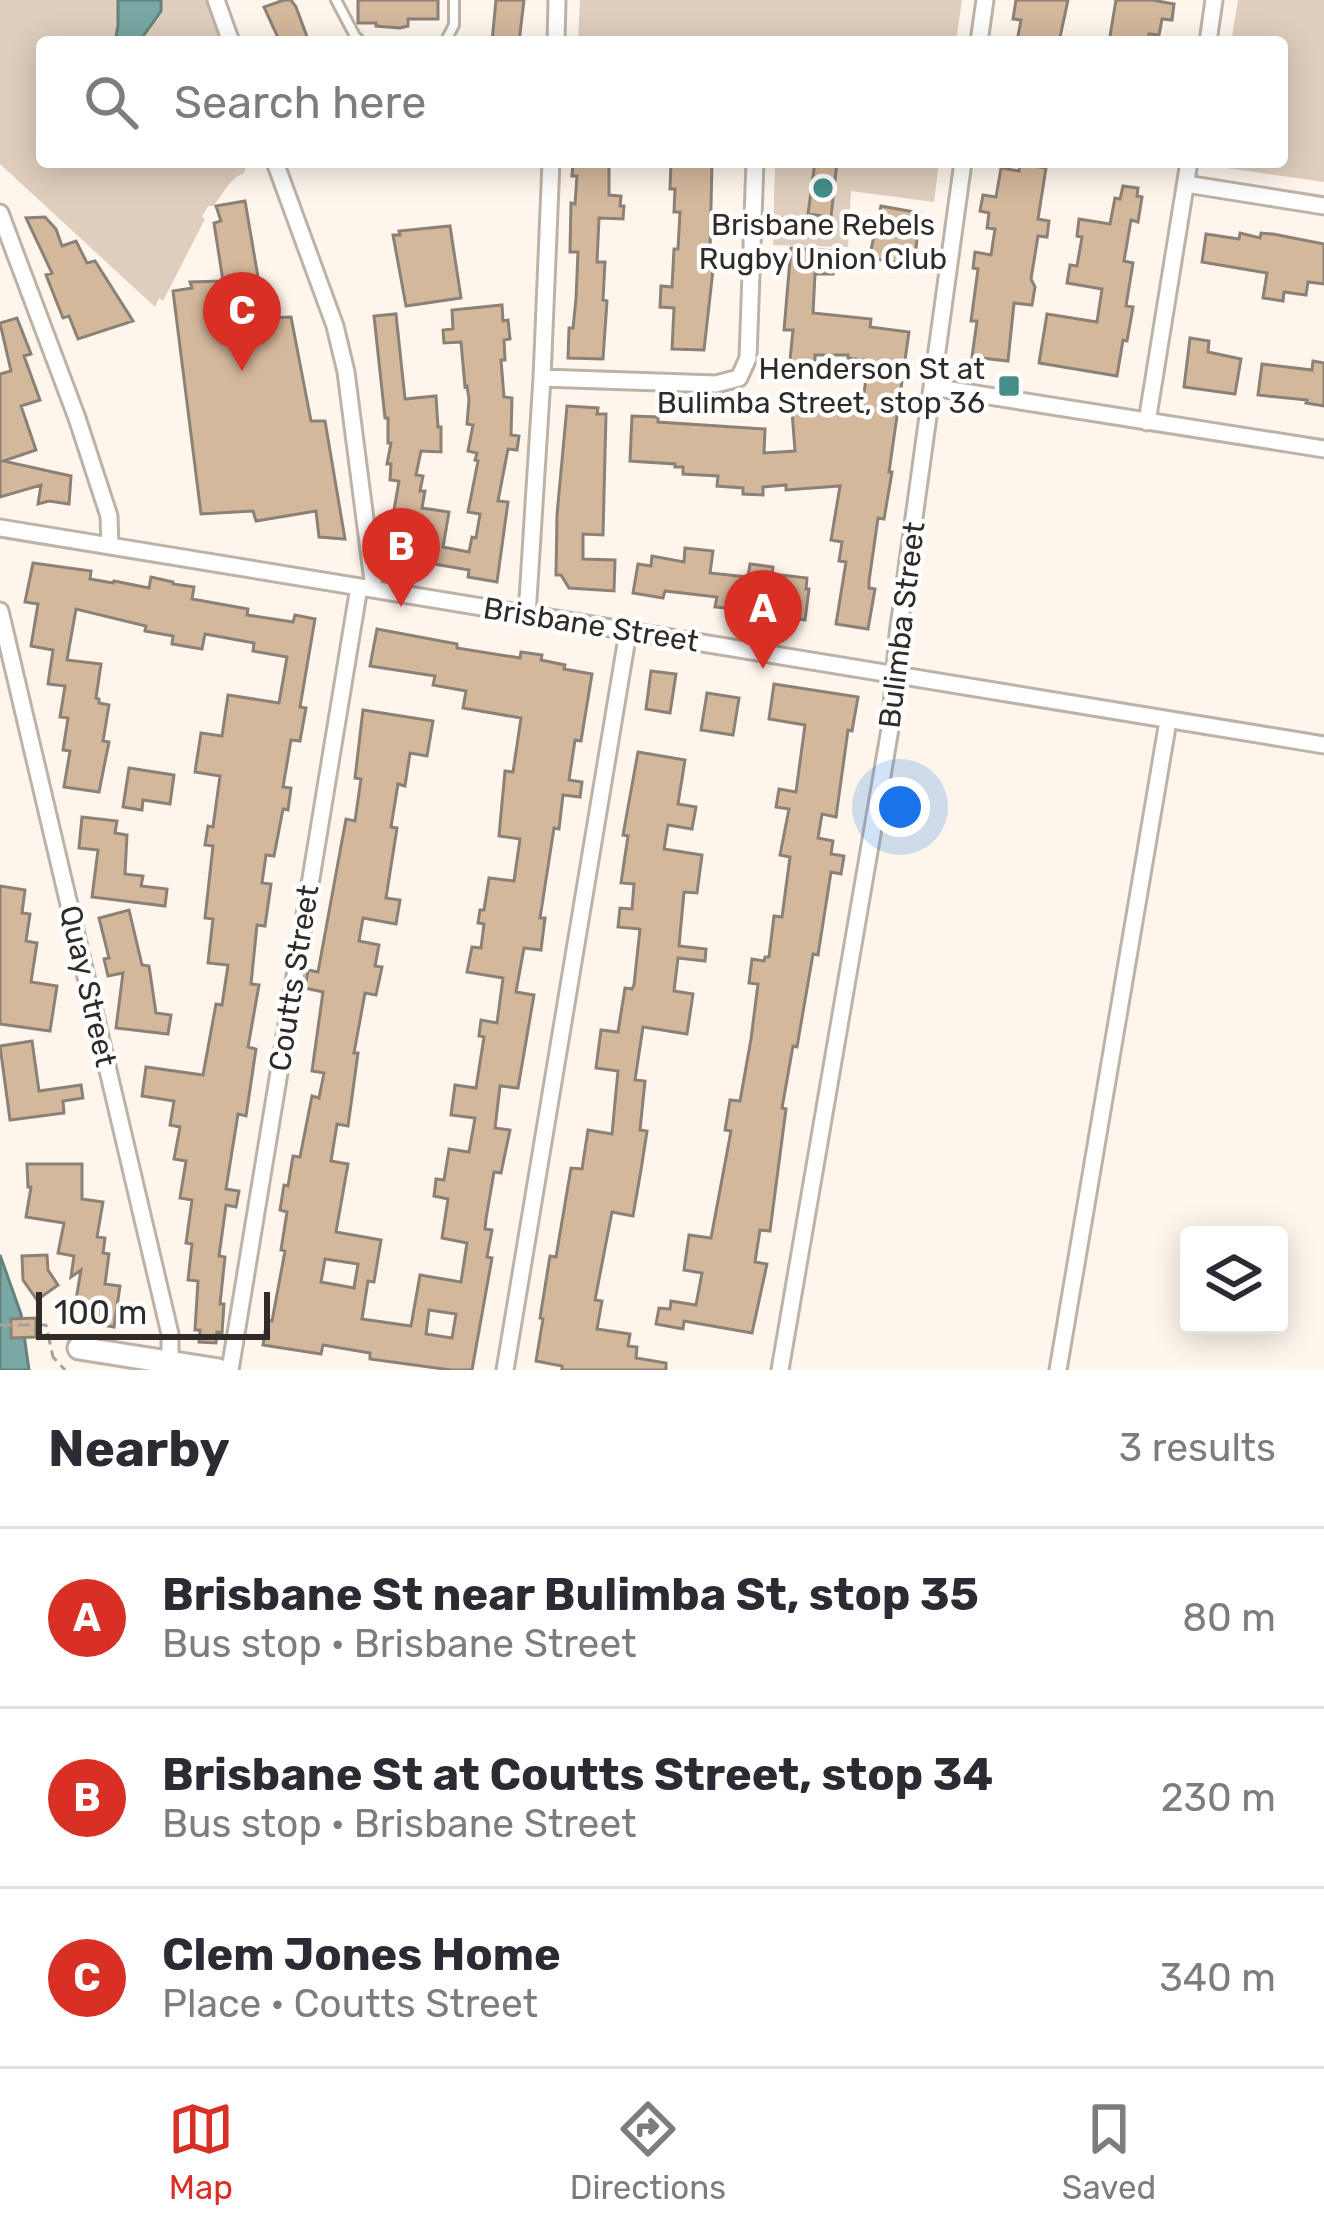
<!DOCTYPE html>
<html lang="en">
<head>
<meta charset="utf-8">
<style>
	body { margin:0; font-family:Rubik,sans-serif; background:#f2f2f3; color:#2b2b33 }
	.controls { position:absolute; right:36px; bottom:36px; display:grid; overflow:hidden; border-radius:12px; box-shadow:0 6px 30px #0003 }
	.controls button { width:108px; height:108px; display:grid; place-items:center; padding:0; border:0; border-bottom:3px solid #e1e1e2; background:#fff; color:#2b2b33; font:60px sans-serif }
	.scale { position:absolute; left:36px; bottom:30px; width:234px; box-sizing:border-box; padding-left:12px; border:6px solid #302b27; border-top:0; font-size:33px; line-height:42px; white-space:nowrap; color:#302b27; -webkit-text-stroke:9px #fff; paint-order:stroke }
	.you { position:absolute; left:900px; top:807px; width:42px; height:42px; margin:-30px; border:9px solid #fff; border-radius:50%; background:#1a73e8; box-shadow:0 0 0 18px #1a73e833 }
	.badge { display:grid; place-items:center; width:78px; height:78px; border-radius:50%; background:#d93025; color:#fff; font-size:39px; font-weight:700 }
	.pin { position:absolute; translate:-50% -99px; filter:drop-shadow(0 3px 6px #0008) }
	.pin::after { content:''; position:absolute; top:63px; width:42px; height:36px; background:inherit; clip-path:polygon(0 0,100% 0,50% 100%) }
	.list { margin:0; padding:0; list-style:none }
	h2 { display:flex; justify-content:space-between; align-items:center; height:156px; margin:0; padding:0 48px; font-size:51px }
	h2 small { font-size:39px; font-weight:400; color:#7c7c81 }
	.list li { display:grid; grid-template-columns:78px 1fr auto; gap:36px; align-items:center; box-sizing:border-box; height:180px; padding:0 48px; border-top:3px solid #e1e1e2 }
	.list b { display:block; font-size:45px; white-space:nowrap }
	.list p { margin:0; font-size:39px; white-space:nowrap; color:#7c7c81 }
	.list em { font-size:39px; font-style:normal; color:#7c7c81 }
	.icon { flex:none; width:66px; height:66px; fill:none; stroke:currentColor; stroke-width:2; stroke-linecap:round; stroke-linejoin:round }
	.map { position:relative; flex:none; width:1324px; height:1370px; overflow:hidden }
	.search { position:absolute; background:#fff; box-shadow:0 6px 30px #0003; left:36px; right:36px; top:36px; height:132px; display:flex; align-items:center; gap:30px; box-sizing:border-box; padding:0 42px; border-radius:12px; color:#7c7c81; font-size:45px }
	.sheet { height:696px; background:#fff }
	nav { display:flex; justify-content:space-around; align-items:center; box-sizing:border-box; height:168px; border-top:3px solid #e1e1e2; background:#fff; font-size:33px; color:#7c7c81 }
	nav a { display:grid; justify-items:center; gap:6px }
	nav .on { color:#d93025 }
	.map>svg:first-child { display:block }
	.green { fill:#dfcebd }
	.water { fill:#7aa8a4; stroke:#64827e; stroke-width:3 }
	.building { fill:#d4b89c; stroke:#8c8177; stroke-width:3; fill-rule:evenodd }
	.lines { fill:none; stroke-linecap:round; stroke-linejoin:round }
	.lane-casing { stroke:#bdb2a7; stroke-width:14 }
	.street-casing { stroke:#bdb2a7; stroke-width:21 }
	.secondary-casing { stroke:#bdb2a7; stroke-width:27 }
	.path { stroke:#a8a19a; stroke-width:3; stroke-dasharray:12 6; stroke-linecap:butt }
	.lane { stroke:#fff; stroke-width:8 }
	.street { stroke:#fff; stroke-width:15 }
	.secondary { stroke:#fff; stroke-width:21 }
	.poi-dot { fill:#478e89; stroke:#fff; stroke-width:4.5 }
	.labels { text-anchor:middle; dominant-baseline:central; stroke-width:9; stroke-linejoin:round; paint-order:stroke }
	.poi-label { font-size:30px; fill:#302b27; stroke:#fff }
	.street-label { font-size:30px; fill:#302b27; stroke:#fff }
</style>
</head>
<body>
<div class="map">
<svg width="1324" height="1370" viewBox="0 0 1324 1370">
	<rect width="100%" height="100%" fill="#fef5ec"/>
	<path class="green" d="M0,0H210L225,42H42V162H247L244,173C227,180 225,193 213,206H208L202,217L205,219L163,301L159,298L155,307L0,164Z
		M580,0H962L956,42H608L578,40Z
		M1238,0H1324V182L1213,166V162H1282V42H1231Z
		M775,162H939L934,202L851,191L848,247L773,245Z"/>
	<path class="water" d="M118,0H161V11L139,42H115L118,26Z
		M0,1255L21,1314L29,1370H0Z"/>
	<path class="building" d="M284,0H291L296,7L309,42H280L264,7Z
		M361,0H438V19H408V26L400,28L376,26V23H358V1Z
		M496,0H524L519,42H492Z
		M1016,0H1068L1059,42H1017L1021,20L1013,19Z
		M1116,0H1152L1174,4L1172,20L1162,19L1159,35L1149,34L1148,42H1109Z
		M573,162H609V195L621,196L620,206H624L623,219L599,218L597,262H605L603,300L607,301L603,359L568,358L569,328H573L576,299L578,252H570L571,203L575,204L577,176H572Z
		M671,162H712L710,251L715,252L704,350L672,349L674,308L660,307L661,286L672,287L674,249H678L680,212H674L675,189H670Z
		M815,162H837L831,217L808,214Z
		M1020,164L1046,168L1038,219L1049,221L1047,237L1038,236L1031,279L1035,287L1032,305L1014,303L1008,361L972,357L977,321H971L978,269L973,268L975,252L991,255L995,229L987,228L989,213L980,211L983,195L996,197L1001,168L1019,171Z
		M1123,186L1138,188L1137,196L1142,197L1138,222L1131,220L1124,261L1133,263L1126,306L1133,307L1127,341L1123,340L1117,376L1039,363L1047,314L1097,322L1102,289L1067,283L1070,265L1077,266L1082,237L1077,236L1079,219L1110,224L1115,198L1120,199Z
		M245,201L265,318L291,317L311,421H325L345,539L319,537L316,511L256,521L253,511L201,514L173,291L192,288L190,282L223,281L214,223L221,221L216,206Z
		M881,206L920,213L914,265L869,258Z
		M45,217L56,229L62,246L76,241L87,263L95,261L133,321L78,339L69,316L63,318L46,275L52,273L26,218Z
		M450,226L461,298L406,306L393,235H400L399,231Z
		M1240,233L1260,238L1261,233L1273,234L1324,244V284L1308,282L1306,295L1284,292L1283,301L1263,298L1267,273L1202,262L1206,234L1239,239Z
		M791,248L837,251L833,274H815L813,313L871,319L870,327L909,332L889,472H892L890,484L884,519L878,518L869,581V588L875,589L868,629L836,624L846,562L839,561L842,542L831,540L840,486L786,490V485L763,487V495L743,494V488L717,486L718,476L683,474V467H675V464L630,461L632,416L658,417V422L765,429L764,453L795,451L792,411L849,410L850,403L862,405L869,361L848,358V355H815V371L789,370L793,330H784Z
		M502,305L503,321L508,320L510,339L504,340L505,360H501L504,397L512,398L511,435L519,436L517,450L508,449L498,501L508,502L497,582L468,577L469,570L405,559L406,549H403L408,523L402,522L404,512L394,510L399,481L390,480L391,464H387L391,443H388V418H385L374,316L396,314L405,399L436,396L438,427H441V452L421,451L416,475L423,476L420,491H425L422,508L449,512L443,547L469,552L472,537L476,538L480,514L468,512L478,461L475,460L477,453L468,451L473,425L467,424L469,399L467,386L465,387L461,342L444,343L443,330L453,329L452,310Z
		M17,318L31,354L24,356L40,400L21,406L36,450L3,461L71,476L69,504L49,501L38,504L41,485L0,497V374L11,371L0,323Z
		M1190,338L1209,341L1208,352L1241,359L1235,394L1184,387Z
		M1313,361L1324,363V406L1306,403L1307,400L1258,395L1262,364L1312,370Z
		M567,406L598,408L597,414H606L603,535L583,534V559L615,560L614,591L569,588L561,575H556L557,515Z
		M685,548L713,551L710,573L748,577L750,564L773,567L772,574L807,578L806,589H809L805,620L778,616L779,607L766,605L737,601L736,609L715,607L717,597L665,591L663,598L633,593L638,564L651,566L652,556L684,562Z
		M33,563L91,571L90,579L113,583L114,581L149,588L151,577L173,582V584L194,587L192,599L248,609L247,615L293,622L295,615L315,619L300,707L306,708L300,741L291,740L283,787L291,788L288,810L283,809L274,856L266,855L262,883L271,884L265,926L257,925L251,984L259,985L248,1047L256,1049L246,1116L238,1114L226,1189L239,1191L236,1207L226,1205L219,1256L225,1257L220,1304H224L222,1333L217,1332L216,1343L199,1342L200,1330H195L198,1281L188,1280L192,1244L186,1243L192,1200L180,1198L186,1161L174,1159L180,1127L170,1125L174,1101L142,1096L146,1067L203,1075L216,1004L222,1005L228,965L208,963L213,919L205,918L213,846L205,845L208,826L213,827L220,776L195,772L201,733L222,736L228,695L279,703L287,657L253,651L254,643L205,634L202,649L172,644L173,636L145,631L146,626L76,609L67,660L101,664L96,698L99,699V703L109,705L103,741L109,742L99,792L64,787L70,751L63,750L68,718L60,717L65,686L48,684L53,650L31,646L38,604L25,602Z
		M377,629L457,644V648L520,658L521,652L542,655L541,660L565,665L564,669L592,674L581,741L575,740L569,780L582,782L580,797L563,795L559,829L554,828L540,918H545L541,950L524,948L516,992L534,995L518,1088L500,1086L495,1128L510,1130L501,1173L494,1172L486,1219L485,1229L492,1230L487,1257L492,1258L472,1370H451L370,1359V1353L323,1345L321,1354L263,1345L267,1320L272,1321L285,1251L281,1250L287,1212L280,1210L284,1185L288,1186L293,1156L300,1157L312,1096L319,1098L324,1073L312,1071L323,992L305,988L308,970L318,972L346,819L355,821L361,779L355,778L363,710L433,721L427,756L410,753L405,786L398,784L391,827L397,828L386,898L400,900L396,924L363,918L359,941L379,945L375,966L382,967L376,995L365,993L354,1053H358L348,1126L337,1124L331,1161L348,1164L336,1232L381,1240L374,1282L368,1281L362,1319L411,1326L420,1275L461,1282L467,1243L442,1238L448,1199L434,1196L436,1179L444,1180L449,1149L469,1152L475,1118L451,1115L455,1085L476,1088L484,1037L479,1036L481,1020L497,1023L503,978L467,972L472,947L481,948L484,924L478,923L480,910H484L489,878L514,881L520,839L499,836L505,771L513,772L521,718L463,708L466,691L433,685L435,676L370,666ZM325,1259L358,1264L354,1288L321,1282ZM429,1310L456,1314L452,1338L426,1334Z
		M651,671L676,674L670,713L646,709Z
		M774,684L858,697L852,731L848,730L836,817L822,814L818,838L833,841L831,854L844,856L841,874L831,872L818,955L813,954L797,1047L793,1046L782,1108L786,1109L770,1231L760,1230L755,1262L767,1264L752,1333L684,1321L683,1329L656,1324L659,1308L670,1309L671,1301L696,1305L702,1273L684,1270L689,1235L711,1238L731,1131L725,1130L730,1100L740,1101L751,1039L758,984L749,983L752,959L764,961L765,957H769L774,916L782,917L790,857L780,855L789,809L776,807L779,789L796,792L805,725L769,719Z
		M707,693L739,698L733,735L701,730Z
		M638,752L685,760L678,804L696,807L692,829L668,825L664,849L702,855L697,893L684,892L679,946L706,949L705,961L678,958L674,991L693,994L687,1034L643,1027L635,1080L645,1081L640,1130L647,1131L641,1170L633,1216L612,1212L595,1300L602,1301L597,1329L630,1334L628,1346L637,1347L636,1358L666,1363V1370H562V1366L536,1361L543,1319L540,1318L550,1256L556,1257L571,1168L582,1169L588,1130L612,1134L618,1071L596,1068L601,1030L618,1032L625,988L632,989L634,985L640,929L618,927L620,908L632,909L634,884L621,883L628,836L623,835Z
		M129,768L174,775L170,804L143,800L142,810L123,807Z
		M82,817L117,821L115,833L127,835L125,874L143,876L141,886L167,889L165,906L92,897L98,850L79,848Z
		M0,886L25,890L22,913L30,914L26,941L37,943L31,982L57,986L50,1031L0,1024Z
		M129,910L142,965L149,966L156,1013L171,1015L168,1034L116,1028L123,973L108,976L104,959L109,958L99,918Z
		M32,1041L39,1091L81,1085L83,1098L63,1101L64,1113L10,1120L0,1046Z
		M27,1164H82V1199L103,1202L97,1237L105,1238L103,1253L109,1254L105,1284L120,1286L114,1327L80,1321L83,1301L76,1300L81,1270L71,1277L74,1256L58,1253L64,1223L26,1217L31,1187H28Z
		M47,1255L48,1270L58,1285L37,1300L23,1280L22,1256Z
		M36,1318V1337L11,1338V1319Z"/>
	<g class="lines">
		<g class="lane-casing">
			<path id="lane" d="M336,0L355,36L361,42
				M445,42L454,25V0"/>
		</g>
		<g class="street-casing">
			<path id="street" d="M216,0L231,42
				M556,42L557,0
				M979,42L985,0
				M1208,42L1214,0
				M275,162L335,326L346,372L374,589
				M1186,184L1324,206
				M0,213L77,418L109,516L110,546
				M542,378L716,384L739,378L748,358L755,162
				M932,387L1324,449
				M1147,422L1189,162
				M0,528L1324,745
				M0,611L170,1334V1362
				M527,615L542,378L551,162
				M230,1370L359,587
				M505,1370L628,632
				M780,1370L890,729L898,634L963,162
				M1058,1370L1168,721"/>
		</g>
		<g class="secondary-casing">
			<path id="secondary" d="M79,1348L219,1370"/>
		</g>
		<path class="path" d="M0,1325H46L53,1357L65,1370"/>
		<use href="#lane" class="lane"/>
		<use href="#street" class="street"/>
		<use href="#secondary" class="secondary"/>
	</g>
	<g class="poi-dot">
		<circle cx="823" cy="188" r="12"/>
		<rect x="997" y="374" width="24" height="24" rx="6"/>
	</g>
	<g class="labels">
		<g class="poi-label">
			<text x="823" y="225">Brisbane Rebels<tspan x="823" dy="34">Rugby Union Club</tspan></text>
			<text x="985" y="369" text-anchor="end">Henderson St at<tspan x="985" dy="34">Bulimba Street, stop 36</tspan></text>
		</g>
		<g class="street-label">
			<text transform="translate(591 625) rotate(9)">Brisbane Street</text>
			<text transform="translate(902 625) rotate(-83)">Bulimba Street</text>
			<text transform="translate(294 978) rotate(-81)">Coutts Street</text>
			<text transform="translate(88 986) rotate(77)">Quay Street</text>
		</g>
	</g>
</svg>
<div class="controls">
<button><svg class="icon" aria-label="layers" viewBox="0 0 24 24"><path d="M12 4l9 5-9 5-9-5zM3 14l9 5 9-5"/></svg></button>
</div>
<div class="scale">100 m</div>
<div class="you"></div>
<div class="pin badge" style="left:763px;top:669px">A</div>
<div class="pin badge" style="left:401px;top:607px">B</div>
<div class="pin badge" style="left:242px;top:371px">C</div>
<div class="search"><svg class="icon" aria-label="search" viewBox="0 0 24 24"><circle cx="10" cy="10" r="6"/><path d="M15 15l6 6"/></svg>Search here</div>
</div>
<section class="sheet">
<h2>Nearby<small>3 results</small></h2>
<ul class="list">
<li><span class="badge">A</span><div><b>Brisbane St near Bulimba St, stop 35</b><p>Bus stop · Brisbane Street</p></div><em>80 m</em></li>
<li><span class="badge">B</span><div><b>Brisbane St at Coutts Street, stop 34</b><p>Bus stop · Brisbane Street</p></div><em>230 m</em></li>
<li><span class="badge">C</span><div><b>Clem Jones Home</b><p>Place · Coutts Street</p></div><em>340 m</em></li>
</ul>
</section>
<nav>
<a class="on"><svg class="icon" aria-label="map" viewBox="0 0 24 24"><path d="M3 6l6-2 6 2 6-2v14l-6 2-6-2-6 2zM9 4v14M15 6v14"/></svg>Map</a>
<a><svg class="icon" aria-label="directions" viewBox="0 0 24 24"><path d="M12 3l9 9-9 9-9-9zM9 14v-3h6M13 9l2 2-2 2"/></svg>Directions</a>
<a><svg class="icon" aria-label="saved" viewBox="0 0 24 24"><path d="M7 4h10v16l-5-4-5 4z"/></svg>Saved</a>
</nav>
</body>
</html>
